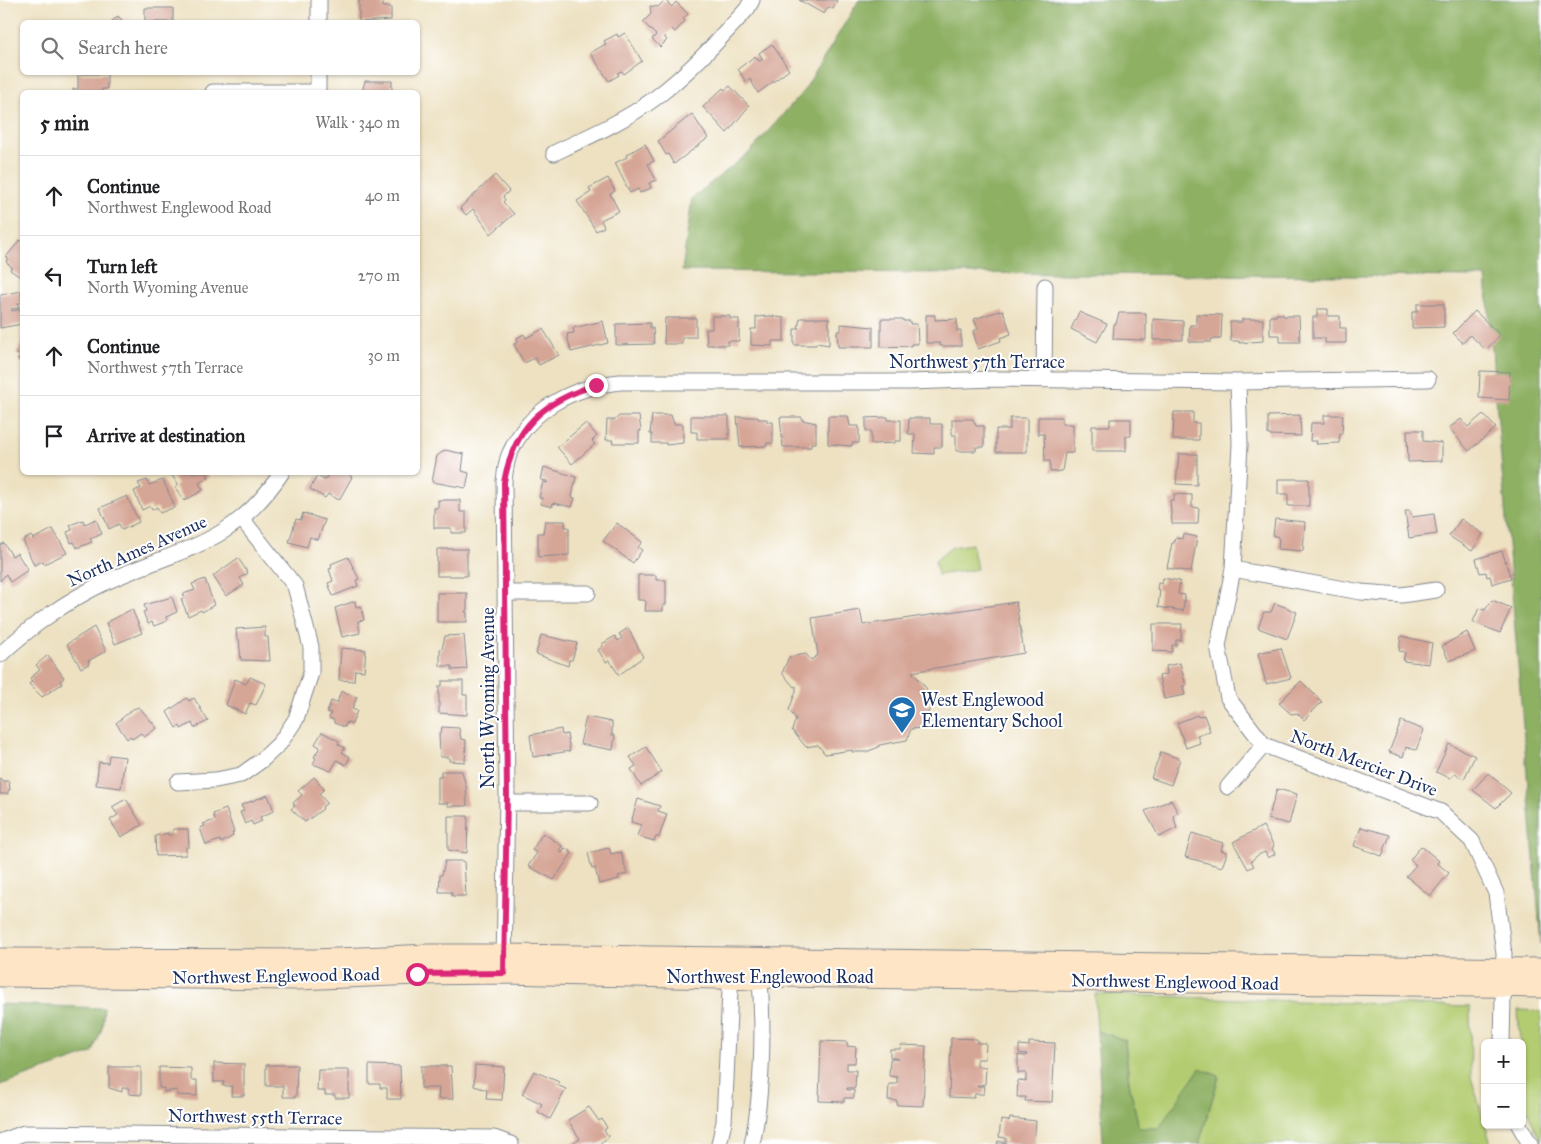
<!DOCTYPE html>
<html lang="en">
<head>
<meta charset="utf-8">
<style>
	body { margin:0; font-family:"IM FELL Great Primer",serif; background:#f2f2f2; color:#202124 }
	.controls { position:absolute; right:15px; bottom:15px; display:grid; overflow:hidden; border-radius:8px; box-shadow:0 1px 4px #0004 }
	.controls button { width:45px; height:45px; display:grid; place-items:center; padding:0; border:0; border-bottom:1px solid #e0e0e0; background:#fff; color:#202124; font:25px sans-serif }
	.stop { position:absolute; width:15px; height:15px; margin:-11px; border:4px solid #db2777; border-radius:50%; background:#fff }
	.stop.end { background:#db2777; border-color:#fff; box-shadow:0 1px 5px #0008 }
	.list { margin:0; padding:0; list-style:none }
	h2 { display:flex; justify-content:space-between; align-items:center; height:65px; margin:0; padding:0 20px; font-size:21px }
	h2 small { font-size:16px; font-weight:400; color:#757577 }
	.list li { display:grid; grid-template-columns:32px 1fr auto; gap:15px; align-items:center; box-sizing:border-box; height:80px; padding:0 20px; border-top:1px solid #e0e0e0 }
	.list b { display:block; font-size:19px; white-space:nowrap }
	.list p { margin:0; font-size:16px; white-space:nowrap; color:#757577 }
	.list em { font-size:16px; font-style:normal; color:#757577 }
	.icon { flex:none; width:28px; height:28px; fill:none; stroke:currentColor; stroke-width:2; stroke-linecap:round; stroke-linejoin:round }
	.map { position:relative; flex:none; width:1541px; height:1144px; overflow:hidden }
	.search { position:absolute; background:#fff; box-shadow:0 1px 4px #0004; left:20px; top:20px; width:400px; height:55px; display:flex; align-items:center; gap:12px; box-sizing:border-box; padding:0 18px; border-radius:8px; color:#757577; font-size:19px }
	.panel { position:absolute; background:#fff; box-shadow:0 1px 4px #0004; left:20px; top:90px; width:400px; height:385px; border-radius:8px }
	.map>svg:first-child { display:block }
	.green { fill:#b3cc71; stroke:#677e68 }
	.forest { fill:#8eb063; stroke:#547060 }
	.building { fill:#d5a596 }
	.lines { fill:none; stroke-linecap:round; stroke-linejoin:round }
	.street-casing { stroke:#848890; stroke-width:17 }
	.secondary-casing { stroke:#848890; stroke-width:23 }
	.street { stroke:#fff; stroke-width:15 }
	.secondary { stroke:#fde5c5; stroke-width:21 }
	.route { stroke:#db2777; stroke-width:6 }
	.labels { text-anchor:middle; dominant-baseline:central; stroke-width:4; stroke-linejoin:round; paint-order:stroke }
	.street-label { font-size:18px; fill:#1b2f5e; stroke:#fff }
	.poi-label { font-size:18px; fill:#1b2f5e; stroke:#fff; text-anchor:start }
</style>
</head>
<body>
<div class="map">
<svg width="1541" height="1144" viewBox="0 0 1541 1144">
	<rect width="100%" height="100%" fill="#fff"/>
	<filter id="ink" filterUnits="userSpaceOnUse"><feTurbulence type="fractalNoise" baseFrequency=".02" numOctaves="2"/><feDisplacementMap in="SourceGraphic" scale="10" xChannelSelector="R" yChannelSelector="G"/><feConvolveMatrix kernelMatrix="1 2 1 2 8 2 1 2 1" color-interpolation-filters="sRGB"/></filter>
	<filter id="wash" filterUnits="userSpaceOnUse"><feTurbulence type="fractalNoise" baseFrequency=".0096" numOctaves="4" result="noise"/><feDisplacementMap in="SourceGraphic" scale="20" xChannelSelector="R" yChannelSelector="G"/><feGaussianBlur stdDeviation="1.12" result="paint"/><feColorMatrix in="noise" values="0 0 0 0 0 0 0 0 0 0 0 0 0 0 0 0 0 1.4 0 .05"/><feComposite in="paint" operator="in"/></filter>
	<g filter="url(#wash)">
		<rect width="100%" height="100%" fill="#ede1c1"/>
		<path class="green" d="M972,544L977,569L938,575L935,561L952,547Z
			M1095,994L1470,1007L1471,1077L1491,1144H1199L1219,1077L1159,1128L1139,1129L1129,1082L1125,1040L1097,1031Z
			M1518,1010L1541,1011V1142L1524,1103L1522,1043H1520Z"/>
		<path class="forest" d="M859,0H1541V944L1486,277L682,271L692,198L750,152L805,89Z
			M0,1004L104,1008L102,1029L92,1053L0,1085Z
			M1097,1031L1125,1040L1129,1082L1139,1128H1159L1200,1068L1219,1076L1199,1144H1103Z"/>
		<g id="blocks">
			<path class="building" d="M359,0H383V7H391V20L359,22Z
				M665,0L672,7L676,2L688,14L683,19L685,21L675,32L672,29L664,37L667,40L660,47L652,39L656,35L643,22L651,14L650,6L658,7Z
				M799,0H837L833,9L828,7L824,14Z
				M145,8H173V22H145Z
				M118,16L124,22H111Z
				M262,20H275V22H262Z
				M625,33L642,61L624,74L622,71L617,73L619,75L609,81L590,53L606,44L604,41L617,34L618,37Z
				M772,44L789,70L758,93L750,79L746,82L738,69L755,56L759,61L763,59L759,53Z
				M78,74H107V89H102V92H73V89H78Z
				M365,81H392V91L362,92Z
				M730,86L749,106L727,133L703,107L723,88L725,90Z
				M692,114L708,138L674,164L668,154L666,155L658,141Z
				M645,144L654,161L648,164L656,180L649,183L651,188L640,193L638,189L630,193L615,163L627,157L626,155Z
				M495,175L509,191L503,197L505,200L503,202L514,214L491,234L473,209L466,215L460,208Z
				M608,178L615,191L610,194L619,211L601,220L604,227L596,231L577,201L591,192L589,188Z
				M20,240L22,241V278L10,270L12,267L6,262L8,258L6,257Z
				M22,291V303H18L19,308L11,309L12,311L22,309V324L0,328V295Z
				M1417,304H1444V327L1412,328V312H1417Z
				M1317,309H1328V316H1340V328H1346V343H1325V338H1313V317H1317Z
				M1003,310L1011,334L1000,338L1001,341L978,349L973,331L978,329L974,319Z
				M1475,311L1500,335L1486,350L1470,335L1463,343L1453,333Z
				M1079,312L1107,324L1097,342L1071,329Z
				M1119,313H1146V340L1113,339L1114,324H1116Z
				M1196,314L1222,315L1221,339H1211V342H1189L1190,325H1196Z
				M1276,314H1283V316H1299L1300,342H1280V335H1270V316H1276Z
				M926,315H935V320L957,319V331H961V346H940V343H926Z
				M712,316H730V319H739V341H728V345H707L706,329H712Z
				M770,316L784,318V341H772V346L751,345V329H756V317Z
				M665,318H696V337H682V344H664Z
				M800,318H829V345L816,343V345H794V329H798Z
				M881,319H903V321H910V324H917L918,344H911V346L881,347Z
				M1153,319L1183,321V340H1153Z
				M1242,319H1263V341L1239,343V341H1231L1230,322H1242Z
				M603,321L608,343L571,352L567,334L574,333L573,328Z
				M650,323V328H653L654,344L616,345V324Z
				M841,324L873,327V347H838L837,331H841Z
				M543,329L559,355L539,365L535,358L524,363L514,344L518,342L517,338L524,334L526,338Z
				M22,343V364L18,359L21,357L16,353Z
				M1480,371L1510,372L1509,400L1479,398Z
				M1174,412H1193V423H1199V440H1173Z
				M1483,414L1496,428L1469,451L1449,428L1461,419L1468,427Z
				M652,415H671L674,424H683V443L666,445V443H652V434H650Z
				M1300,415L1301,436L1268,435V416Z
				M1324,415H1343L1342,434H1340L1339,443L1316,444L1317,441H1310L1311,423H1324Z
				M619,416H639L641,431H639V443H612L613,440H606L607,420H615Z
				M691,416H729V439H697V432H691Z
				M828,416H848L850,426H859V443H852V446L828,444Z
				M737,417H758V419H767V422H773V443H767V446L740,447Z
				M780,417H802V420L816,423V443H811V447H783Z
				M888,417V420H901V441H895V443L871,444V431H866V418Z
				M1038,417H1062V424H1073V453H1065L1062,471L1050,472V461H1045L1044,434H1038Z
				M909,418H930V424H942V447H934V454L914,453L915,434H908Z
				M1010,418H1027V452H996V429H1010Z
				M952,419H973L976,426H984V447H976V451H956V435H952Z
				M1110,419H1131V436H1126V451H1092V426H1110Z
				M586,423L597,436L592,441L595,444L572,464L557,447Z
				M1407,430H1423V441L1442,443V461L1408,462Z
				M445,450L464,454L462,471L469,473L466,488L432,482L437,456Z
				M1179,454H1197V485L1176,484Z
				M544,467L576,477L572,497L575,498L572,507L553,503L552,507L541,504L542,498H539L543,482L547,483V481L541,480Z
				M175,472H206L209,477L199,483L203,490L184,501L175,487L178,485L172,475Z
				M329,472H345L352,477L339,500L328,494L325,498L310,489L317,476L325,480Z
				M1278,479H1309V506H1288V494H1278Z
				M147,480L149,485L163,480L175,507L160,513L157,507L152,510L150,506L142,510L134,491L141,488L138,483Z
				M1174,494L1192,495V507L1199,508L1198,524H1172L1170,500H1174Z
				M127,496L139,522L122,530L119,524L109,529L100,508Z
				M438,500H460V512H466V533H451V528H434V508H438Z
				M1405,511H1410L1412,517L1434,514L1437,534L1409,538Z
				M303,513L325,520L318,540L310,537L307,547L289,542L296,519L301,520Z
				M96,519L102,534L90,539L92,542L77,548L74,542L71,543L67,532L72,530L70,525L83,520L85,524Z
				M1275,519L1305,522L1303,551L1278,549L1279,539L1277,536H1273Z
				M1461,519L1483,534L1472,551L1449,536Z
				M545,521H565V527H569V555L538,557V533H543Z
				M617,523L642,542L638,547L642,550L633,563L603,541Z
				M53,529L67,553L44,564L43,561L34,565L23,540L31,536L33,539Z
				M1183,534L1197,537L1191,572L1167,568L1172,543H1174L1175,538L1182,539Z
				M4,543L12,556L17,553L28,570L10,582L6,574L0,581V545Z
				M437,549H467V576H437Z
				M1502,551L1511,578L1492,584L1490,576L1487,577L1486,572L1480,573L1476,559Z
				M348,557L359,579L356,580L358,586L333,596L328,583L333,581L329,569L332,568L331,564Z
				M238,558L248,573L240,578L244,585L226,596L213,576Z
				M638,575H656V580H666V605H663V611H645L646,602L644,600H638Z
				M1163,578L1180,581L1178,594L1185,595L1183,611L1158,607L1160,590L1157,589L1158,583L1162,584Z
				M205,579L214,605L202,612L201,610L188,616L181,599L185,597L183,594L195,590L192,584Z
				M437,593H467V609L465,612H467V622H437Z
				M172,597L177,612L166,617L167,621L154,626L152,622L148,624L143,612L146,611L144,605Z
				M1492,600L1511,608L1500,633L1473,622L1479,608L1485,610Z
				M355,601L356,607L361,606L364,620L358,621L360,633L342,637L335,608Z
				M1016,602L1024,653L912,672L927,689L923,700L930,707L923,728L911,729L907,740L879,745V747L866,752H852V750L825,754L818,745L806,747L792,730L796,719L789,710L796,691V686L794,687L782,673L789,657L806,654L811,660L818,655L812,618L860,610L863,625Z
				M1275,603L1297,612L1287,639L1258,628L1264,612H1271Z
				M132,609L142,633L115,644L106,623Z
				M1153,624H1182L1181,640H1176V645H1172V652L1153,651Z
				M94,627L106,651L88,661L89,664L81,668L67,644Z
				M265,627V637H268L270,661L241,660L239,639H237L236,629Z
				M628,628L643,657L619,675L609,660L606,662L598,650L603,646L602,644L615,636L618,641L622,638L619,634Z
				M1467,632L1475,651L1449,661L1442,646Z
				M464,635L467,669L452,670V666H440V649H442L445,636Z
				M541,635L577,643L572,660H569L568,666L536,654Z
				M1401,636L1432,643L1429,664L1403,661L1405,652L1399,651Z
				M341,648L366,650L364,671L355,670L354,681L339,680Z
				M1281,648L1291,678L1266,684L1258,653Z
				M48,655L64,678L60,681L62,684L42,697L29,684L32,681L30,678L40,670L36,665Z
				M1180,663L1186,686H1183L1185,695L1164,699L1159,676L1167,674L1166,666Z
				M250,677L266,684L256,705L250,703L245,714L226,705L235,679L246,684Z
				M442,681H463V695H467V715L439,713V686H442Z
				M1301,681L1322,702L1304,720L1297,713L1291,714L1279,703Z
				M341,691L357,697L352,709L357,711L352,724L347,722L345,727L334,723V720L329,718L331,713L327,712L331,701L337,703Z
				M187,698L189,701L194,698L208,721L194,728L192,723L181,729L180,726L176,728L167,712Z
				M139,707L157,728L144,737L141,733L132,739L131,736L127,739L116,723L133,709Z
				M1197,715L1198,717L1204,715L1210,731L1197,735L1200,743L1186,748L1177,723Z
				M586,717L612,722V735H615L613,750L580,744Z
				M1401,721L1424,730L1416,750L1406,747L1403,757L1389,752Z
				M442,727L459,728L461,739L466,740L465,762L449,761V757H440L439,733H441Z
				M561,729L562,735L567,734L570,751L533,757L530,735Z
				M322,732L339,741L338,744L345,748L342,752L350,757L346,765L337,760L331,771L313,764L316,758L314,757L320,747L315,744Z
				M1449,744L1475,756L1464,779L1455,774L1450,778L1436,772Z
				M646,747L662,772L641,786L631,769L636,766L630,757Z
				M1161,752L1180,759L1171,785L1151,778Z
				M109,755L125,757L121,788L96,785L99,762L108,763Z
				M441,771H462L466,787L467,806H448V803H438V777H441Z
				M1488,773L1511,793L1496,808L1473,790Z
				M314,777L324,789L319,794L327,803L322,807L323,809L305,822L291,809L295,806L293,803L302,795L298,791Z
				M0,778L2,781H9L10,790H8V794H0Z
				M1277,789L1297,794L1289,824L1268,819Z
				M268,795L274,811L260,817L262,821L253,825L251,821L245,824L240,812L244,811L241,805Z
				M126,799L142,825L121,837L110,820L118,815L112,807Z
				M638,799L660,806L658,811L667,814L659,837H656L654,841L637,836L641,825L631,822Z
				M1171,800L1178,813L1173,815L1177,828L1159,837L1145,811Z
				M226,809L234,832L232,833L233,836L221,843L220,840L206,845L200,828L205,826L203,824L215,820L213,814Z
				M448,816H468L467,853L448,850Z
				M1263,826L1274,846L1272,848L1275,854L1268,858L1265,852L1258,855L1251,861L1254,866L1248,869L1233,842Z
				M1361,827L1390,835L1382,856L1354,846Z
				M173,829H188L189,847H186V855L156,856L155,836L168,833V835H173Z
				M543,833L562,846L559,851L562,853L565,848L572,853L554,880L528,866L537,853L532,850Z
				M1192,833L1223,843L1221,850L1226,852V856L1222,867L1185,857Z
				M1421,846L1439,861L1437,863L1449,873L1430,896L1406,876L1416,865L1410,860Z
				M609,848L611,854L621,852L627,874L618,876L619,879L599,884L595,868L592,869L588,853Z
				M445,861H464L466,896H452V892H439L440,875H442Z
				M951,1038L977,1039V1043H986L985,1059H977V1066L986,1067L985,1084L977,1086H985L984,1094H975L974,1098L949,1097Z
				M821,1041L847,1042V1046L856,1047L855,1063H847V1070H856L855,1088H847V1090H854V1098H844V1102L819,1101Z
				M1029,1042L1055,1043L1052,1102L1025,1101L1026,1097H1017L1018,1080L1026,1081V1073H1018V1055L1026,1056L1027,1054L1019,1053V1045L1029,1046Z
				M901,1045L926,1046L923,1106L897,1105V1101L888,1100L889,1084H897V1077L889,1076L890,1059H898L890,1057V1049H900Z
				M214,1063L244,1064V1096H231L232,1086H223L224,1082H214Z
				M266,1065H297L296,1097H283V1086H266Z
				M369,1065L400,1066L401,1099H387V1088H380V1084H369Z
				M475,1065L504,1067L502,1100L486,1099L487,1090L474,1086Z
				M421,1066H451L453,1099H438L439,1088H421Z
				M109,1067H141V1095L129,1094V1088H122V1092L109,1088Z
				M159,1067L191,1068V1080H197V1096L177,1095V1090L164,1092V1088H159Z
				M318,1070H349V1098H335V1095H325V1091H317Z
				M534,1071L559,1082L557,1085L566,1089L550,1119L538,1112L542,1104L522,1094Z
				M589,1107L599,1121L602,1119L607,1128L604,1130L609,1137L599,1144H571L580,1139L568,1120Z
				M1010,1118L1036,1121L1034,1144H997L998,1141L1006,1143V1138L999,1137L1001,1120L1009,1121Z"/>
		</g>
	</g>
	<g filter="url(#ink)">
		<use href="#blocks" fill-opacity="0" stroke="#848890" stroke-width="1"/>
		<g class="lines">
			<g class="street-casing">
				<path id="street" d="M319,22V0
					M213,92H318
					M318,92V72
					M554,153C588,137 624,121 654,99C689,73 718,41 747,9L752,0
					M1044,380L1045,286
					M1238,382L1240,445L1233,569L1218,646L1228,698L1264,745L1441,812L1472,841L1496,893L1504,954L1502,1043
					M1233,569L1361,592L1401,595L1436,590
					M506,593H588
					M0,655C28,628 68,600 104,583C178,548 232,548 282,472
					M178,782L216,780L241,775L262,760L280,743L296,719L311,673V647L295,586L242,519
					M1228,787L1264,745
					M507,803H590
					M504,964L507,795L504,481C505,473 506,463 509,455C529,408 573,387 620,382H910L994,379L1238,382L1428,379
					M1519,1125L1530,1144
					M0,1142L24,1133L494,1138L511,1144
					M719,1144L724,1122L731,969
					M752,1144C763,1094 764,1020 759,969"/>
			</g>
			<g class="secondary-casing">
				<path id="secondary" d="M0,959L315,960L429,955H504L1541,969
					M0,976L297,979L417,974L504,973L760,979L775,976L1541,987"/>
			</g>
			<use href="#street" class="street"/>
			<use href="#secondary" class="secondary"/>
		</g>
	</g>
	<g class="lines" filter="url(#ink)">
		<path class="route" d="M417,974L504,973L507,795L504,482C514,427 543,401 596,385"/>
	</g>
	<defs>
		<g id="school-pin" transform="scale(1.4375)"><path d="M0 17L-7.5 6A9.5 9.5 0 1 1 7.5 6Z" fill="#1f6fb2" stroke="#fff"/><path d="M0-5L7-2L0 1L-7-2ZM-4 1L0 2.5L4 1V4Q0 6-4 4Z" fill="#fff"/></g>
	</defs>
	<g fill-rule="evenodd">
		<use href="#school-pin" x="902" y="710"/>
	</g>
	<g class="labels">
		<g class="street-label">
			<text x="977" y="362">Northwest 57th Terrace</text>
			<text transform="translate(137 551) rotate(-24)">North Ames Avenue</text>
			<text transform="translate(488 698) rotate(-90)">North Wyoming Avenue</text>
			<text transform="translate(1364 763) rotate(21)">North Mercier Drive</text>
			<text transform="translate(276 976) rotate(-1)">Northwest Englewood Road</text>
			<text x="770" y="977">Northwest Englewood Road</text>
			<text transform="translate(1175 982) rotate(1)">Northwest Englewood Road</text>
			<text transform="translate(255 1117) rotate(1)">Northwest 55th Terrace</text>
		</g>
		<g class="poi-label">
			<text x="921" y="700">West Englewood<tspan x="921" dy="21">Elementary School</tspan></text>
		</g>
	</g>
</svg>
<div class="controls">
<button>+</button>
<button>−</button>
</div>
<div class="stop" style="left:417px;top:974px"></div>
<div class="stop end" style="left:596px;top:385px"></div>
<div class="search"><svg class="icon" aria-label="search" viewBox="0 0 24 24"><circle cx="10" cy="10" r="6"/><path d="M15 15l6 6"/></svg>Search here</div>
<section class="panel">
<h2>5 min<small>Walk · 340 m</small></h2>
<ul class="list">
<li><svg class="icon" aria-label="ahead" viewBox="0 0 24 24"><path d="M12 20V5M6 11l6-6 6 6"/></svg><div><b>Continue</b><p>Northwest Englewood Road</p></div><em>40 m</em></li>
<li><svg class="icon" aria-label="left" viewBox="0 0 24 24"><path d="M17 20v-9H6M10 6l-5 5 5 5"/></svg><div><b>Turn left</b><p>North Wyoming Avenue</p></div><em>270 m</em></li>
<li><svg class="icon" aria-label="ahead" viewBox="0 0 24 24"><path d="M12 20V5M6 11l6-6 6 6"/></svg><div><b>Continue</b><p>Northwest 57th Terrace</p></div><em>30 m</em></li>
<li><svg class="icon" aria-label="arrive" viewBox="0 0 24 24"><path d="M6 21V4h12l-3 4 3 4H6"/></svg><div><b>Arrive at destination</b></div></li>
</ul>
</section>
</div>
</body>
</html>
